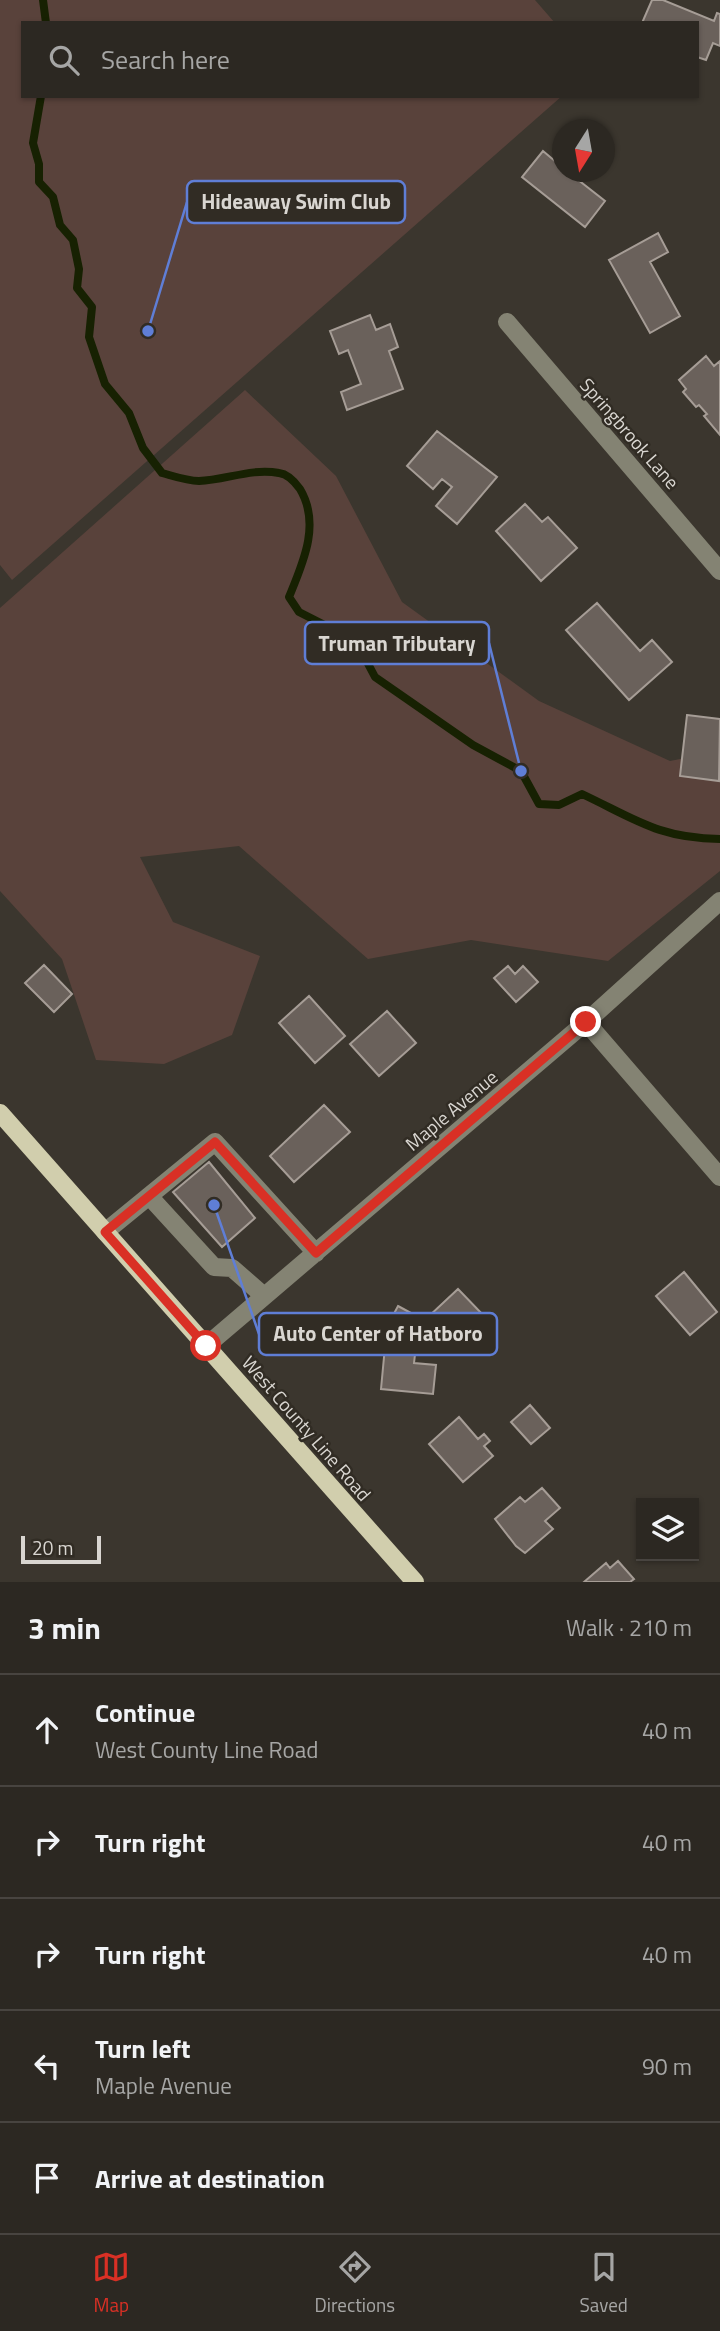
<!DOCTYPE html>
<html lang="en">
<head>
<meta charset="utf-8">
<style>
	body { margin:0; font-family:"Titillium Web",sans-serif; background:#34302a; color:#f1f3f6 }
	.controls { position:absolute; right:21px; bottom:21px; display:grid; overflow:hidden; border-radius:0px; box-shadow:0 2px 5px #0004 }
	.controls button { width:63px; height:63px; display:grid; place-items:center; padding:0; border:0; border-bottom:2px solid #484440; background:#2c2822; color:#f1f3f6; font:35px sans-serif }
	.compass { position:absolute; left:552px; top:119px; width:63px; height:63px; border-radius:50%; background:#2c2822; box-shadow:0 2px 5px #0004; rotate:191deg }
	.scale { position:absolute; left:21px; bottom:18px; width:80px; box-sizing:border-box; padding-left:7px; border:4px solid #d9d6d1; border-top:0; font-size:19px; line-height:24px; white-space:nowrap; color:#d9d6d1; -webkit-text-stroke:5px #312c24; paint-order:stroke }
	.stop { position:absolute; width:21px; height:21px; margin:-16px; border:5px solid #d93025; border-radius:50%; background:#fff }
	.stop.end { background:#d93025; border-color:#fff; box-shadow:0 2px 7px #0008 }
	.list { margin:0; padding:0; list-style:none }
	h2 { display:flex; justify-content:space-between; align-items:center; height:91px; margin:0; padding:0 28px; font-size:30px }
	h2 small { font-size:23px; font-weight:400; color:#a6a6a5 }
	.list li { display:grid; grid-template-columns:46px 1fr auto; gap:21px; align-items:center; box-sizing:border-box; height:112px; padding:0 28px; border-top:2px solid #484440 }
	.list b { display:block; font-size:26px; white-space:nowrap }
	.list p { margin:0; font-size:23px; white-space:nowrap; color:#a6a6a5 }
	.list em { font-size:23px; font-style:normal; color:#a6a6a5 }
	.icon { flex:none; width:38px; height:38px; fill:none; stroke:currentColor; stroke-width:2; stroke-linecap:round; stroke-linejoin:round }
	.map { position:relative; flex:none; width:720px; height:1582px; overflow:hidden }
	.search { position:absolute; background:#2c2822; box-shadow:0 2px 5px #0004; left:21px; right:21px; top:21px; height:77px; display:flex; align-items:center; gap:18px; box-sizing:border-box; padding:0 24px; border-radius:0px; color:#a6a6a5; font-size:26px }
	.sheet { height:651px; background:#2c2822 }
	nav { display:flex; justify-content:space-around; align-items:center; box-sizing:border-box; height:98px; border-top:2px solid #484440; background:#2c2822; font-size:19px; color:#a6a6a5 }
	nav a { display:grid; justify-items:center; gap:4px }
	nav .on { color:#d93025 }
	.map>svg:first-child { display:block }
	.green { fill:#59423b }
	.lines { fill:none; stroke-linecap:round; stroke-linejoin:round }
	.stream { stroke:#172102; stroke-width:8 }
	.building { fill:#6a615b; stroke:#a69d96; stroke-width:2 }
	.minor { stroke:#848373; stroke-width:18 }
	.major { stroke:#d1cead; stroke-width:18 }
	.route { stroke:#d93025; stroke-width:9 }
	.labels { text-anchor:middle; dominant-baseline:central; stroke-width:5; stroke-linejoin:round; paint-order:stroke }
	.street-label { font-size:19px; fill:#d9d6d1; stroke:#312c24 }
	.leader { fill:none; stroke:#5f7ed6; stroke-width:2.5 }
	.callout-dot { fill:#5f7ed6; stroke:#312c24; stroke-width:2.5 }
	.callout { fill:#312c24; stroke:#5f7ed6; stroke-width:2.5 }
	.callout-label { font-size:21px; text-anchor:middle; font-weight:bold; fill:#d9d6d1 }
</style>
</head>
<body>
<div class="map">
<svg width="720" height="1582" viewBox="0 0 720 1582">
	<rect width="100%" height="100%" fill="#3b362e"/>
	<path class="green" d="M0,0H535L555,23H23V96H562L12,580L0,565Z
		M245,390L336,476L402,602L539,701L670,761L720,751V871L608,961L471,940L368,959L239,846L140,857L173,922L260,956L232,1035L164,1064L96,1060L62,959L0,891V608Z"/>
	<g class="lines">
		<path class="stream" d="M43,0L46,23
			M41,96L33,143L39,164V182L53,197L60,225L73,240L79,269L77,288L92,307L89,337L105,384L129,413L143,448L162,473C173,476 187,481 199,481C226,480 251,468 279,473C288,474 295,482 300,489C321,524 303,563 289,597L299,612L356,641L375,677L473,745L521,771L539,804L559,805L582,794C635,819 658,838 720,839"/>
	</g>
	<path class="building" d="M652,0H663L714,21L717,13L720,14V46L713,43L706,60L697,57V23H642Z
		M543,151L562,167V172H568L605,201L585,227L522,177Z
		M658,233L668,252L650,262L680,316L650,333L609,260Z
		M370,315L376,330L390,324L398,347L389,351L403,389L347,410L341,392L361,384L348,350L339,354L330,331Z
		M706,356L714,366L720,361V435L704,416L707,414L699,405L696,407L683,392L686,389L679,380Z
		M437,431L497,477L457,524L436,506L452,487L442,479L433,489L407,466Z
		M525,504L542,522L548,517L577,548L541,581L496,531Z
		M597,603L640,651L652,640L672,662L629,700L566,630Z
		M687,715L720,719L719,781L680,776Z
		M44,965L72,994L54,1012L25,983Z
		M508,966L515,974L523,966L538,982L516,1002L494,978Z
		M309,996L345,1036L315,1063L279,1023Z
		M387,1011L416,1043L379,1076L350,1044Z
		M324,1105L350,1132L294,1182L270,1156Z
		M209,1162L255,1218L222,1247L173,1192Z
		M684,1272L717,1312L690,1335L656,1296Z
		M458,1289L485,1317L455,1345L428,1317Z
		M398,1306L422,1319L412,1337L400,1330V1335H405L404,1345L416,1346L414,1363L436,1365L433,1394L381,1389L386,1336H391L392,1324L389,1323Z
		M530,1405L550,1428L531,1444L511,1422Z
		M459,1417L478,1439L484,1434L490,1441L484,1446L493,1456L463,1482L429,1444Z
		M542,1488L560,1508L545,1521L553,1529L525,1553L516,1546L495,1519L520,1497L525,1502Z
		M618,1561L634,1579L630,1582H584L606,1563L610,1568Z"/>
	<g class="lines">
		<path class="minor" d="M507,322L720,571
			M586,1022L720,1177
			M149,1196L214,1267L232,1268L264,1296
			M105,1232L215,1142L316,1253
			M206,1346L586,1022L720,901"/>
		<path class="major" d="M0,1113L415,1582"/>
	</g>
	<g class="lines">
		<path class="route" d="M206,1346L105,1232L215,1142L316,1253L586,1022"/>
	</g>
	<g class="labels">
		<g class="street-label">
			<text transform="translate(630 433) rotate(49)">Springbrook Lane</text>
			<text transform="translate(451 1110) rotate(-40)">Maple Avenue</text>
			<text transform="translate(307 1428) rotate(49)">West County Line Road</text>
		</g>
	</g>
	<path class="leader" d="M148 331L187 202M521 771L489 643M214 1205L259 1334"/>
	<g class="callout-dot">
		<circle cx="148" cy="331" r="7"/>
		<circle cx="521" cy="771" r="7"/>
		<circle cx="214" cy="1205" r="7"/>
	</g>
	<g class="callout">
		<rect x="187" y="181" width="218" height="42" rx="7"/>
		<rect x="305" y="622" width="184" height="42" rx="7"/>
		<rect x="259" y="1313" width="238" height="42" rx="7"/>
	</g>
	<g class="callout-label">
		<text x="296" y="209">Hideaway Swim Club</text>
		<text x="397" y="651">Truman Tributary</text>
		<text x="378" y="1341">Auto Center of Hatboro</text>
	</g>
</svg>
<div class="controls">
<button><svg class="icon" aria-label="layers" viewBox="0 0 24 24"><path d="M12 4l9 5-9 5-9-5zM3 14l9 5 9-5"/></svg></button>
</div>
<svg class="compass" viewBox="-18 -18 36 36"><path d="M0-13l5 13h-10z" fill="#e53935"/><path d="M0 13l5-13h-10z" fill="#a6a6a5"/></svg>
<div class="scale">20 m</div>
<div class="stop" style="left:206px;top:1346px"></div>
<div class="stop end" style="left:586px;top:1022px"></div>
<div class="search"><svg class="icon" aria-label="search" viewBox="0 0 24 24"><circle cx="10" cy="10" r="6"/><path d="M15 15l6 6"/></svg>Search here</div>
</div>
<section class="sheet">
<h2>3 min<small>Walk · 210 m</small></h2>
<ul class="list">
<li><svg class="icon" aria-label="ahead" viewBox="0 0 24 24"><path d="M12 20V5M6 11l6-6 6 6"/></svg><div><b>Continue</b><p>West County Line Road</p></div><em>40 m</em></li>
<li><svg class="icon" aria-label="right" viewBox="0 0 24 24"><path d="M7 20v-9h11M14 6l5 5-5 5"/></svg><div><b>Turn right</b></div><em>40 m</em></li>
<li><svg class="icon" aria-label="right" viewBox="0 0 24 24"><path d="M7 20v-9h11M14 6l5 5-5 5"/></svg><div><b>Turn right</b></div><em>40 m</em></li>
<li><svg class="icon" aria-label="left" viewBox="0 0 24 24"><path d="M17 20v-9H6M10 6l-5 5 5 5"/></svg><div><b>Turn left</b><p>Maple Avenue</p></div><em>90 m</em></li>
<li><svg class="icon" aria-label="arrive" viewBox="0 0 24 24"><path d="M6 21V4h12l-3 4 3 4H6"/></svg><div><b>Arrive at destination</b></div></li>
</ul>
</section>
<nav>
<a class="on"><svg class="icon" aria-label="map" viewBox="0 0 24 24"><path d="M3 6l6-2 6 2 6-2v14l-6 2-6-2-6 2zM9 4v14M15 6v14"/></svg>Map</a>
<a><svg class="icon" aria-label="directions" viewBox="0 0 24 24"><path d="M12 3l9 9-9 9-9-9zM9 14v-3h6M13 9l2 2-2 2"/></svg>Directions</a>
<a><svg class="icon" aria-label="saved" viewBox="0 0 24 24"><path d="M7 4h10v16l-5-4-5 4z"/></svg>Saved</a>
</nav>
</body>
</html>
